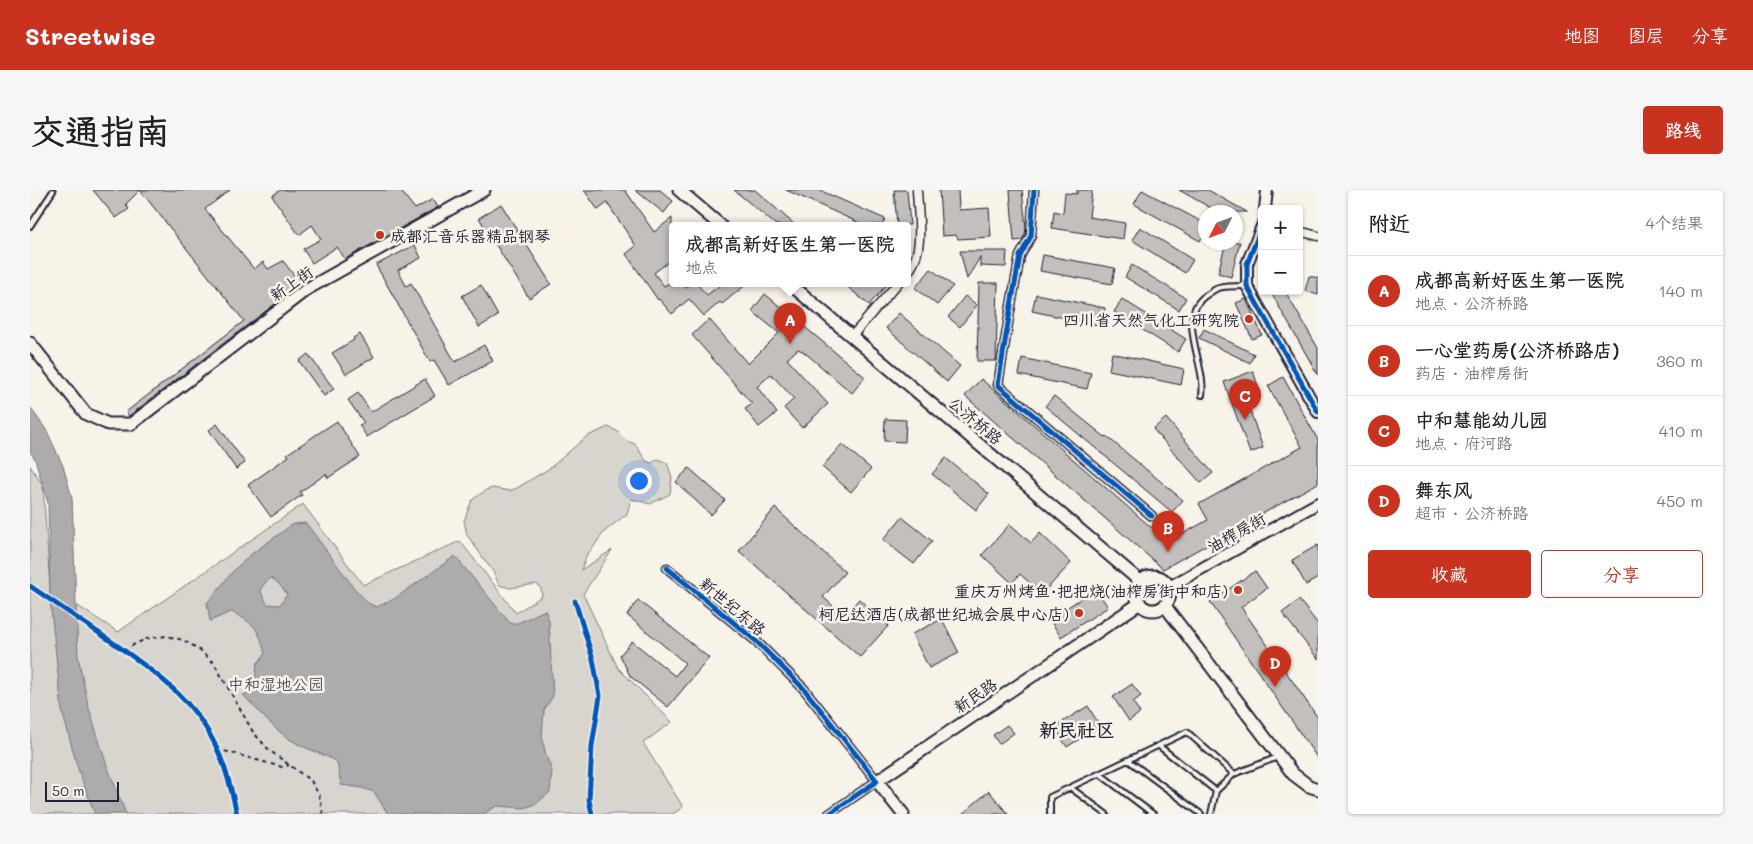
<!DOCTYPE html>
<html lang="zh">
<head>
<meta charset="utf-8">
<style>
	body { margin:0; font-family:Mali,"LXGW WenKai TC",sans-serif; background:#f6f6f6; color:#222 }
	.controls { position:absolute; right:15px; top:15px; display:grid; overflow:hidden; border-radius:5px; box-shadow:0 1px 4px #0004 }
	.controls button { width:45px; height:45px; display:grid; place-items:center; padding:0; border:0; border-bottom:1px solid #e0e0e0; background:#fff; color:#222; font:25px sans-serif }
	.compass { position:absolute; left:1168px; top:15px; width:45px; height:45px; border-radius:50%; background:#fff; box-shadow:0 1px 4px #0004; rotate:228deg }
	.scale { position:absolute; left:15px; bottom:12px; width:74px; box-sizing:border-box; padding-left:5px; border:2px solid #22223b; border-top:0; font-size:14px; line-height:18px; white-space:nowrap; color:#22223b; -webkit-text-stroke:4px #f7f3e8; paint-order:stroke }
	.you { position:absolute; left:608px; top:290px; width:18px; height:18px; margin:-12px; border:4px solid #fff; border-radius:50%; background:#1a73e8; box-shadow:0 0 0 8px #1a73e833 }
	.badge { display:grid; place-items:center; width:32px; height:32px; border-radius:50%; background:#c8321e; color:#fff; font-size:16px; font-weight:700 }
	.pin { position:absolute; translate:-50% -41px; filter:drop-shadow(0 1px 2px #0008) }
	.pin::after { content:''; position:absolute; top:26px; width:18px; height:15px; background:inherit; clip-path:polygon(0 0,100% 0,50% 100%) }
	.popup { position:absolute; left:639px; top:32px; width:242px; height:65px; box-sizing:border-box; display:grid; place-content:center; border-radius:5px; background:#fff; filter:drop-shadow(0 1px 4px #0005); font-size:16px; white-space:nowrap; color:#767676 }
	.popup b { font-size:19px; color:#222 }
	.popup::after { content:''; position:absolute; left:50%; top:100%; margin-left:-10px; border:10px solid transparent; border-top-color:#fff }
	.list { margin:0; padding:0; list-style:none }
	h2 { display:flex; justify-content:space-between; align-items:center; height:65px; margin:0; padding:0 20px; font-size:21px }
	h2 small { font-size:16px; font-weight:400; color:#767676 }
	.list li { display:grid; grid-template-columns:32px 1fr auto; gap:15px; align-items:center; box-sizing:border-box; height:70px; padding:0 20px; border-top:1px solid #e0e0e0 }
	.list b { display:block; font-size:19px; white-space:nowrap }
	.list p { margin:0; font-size:16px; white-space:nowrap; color:#767676 }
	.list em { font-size:16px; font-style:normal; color:#767676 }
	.actions { display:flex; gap:10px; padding:15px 20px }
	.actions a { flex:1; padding:11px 0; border:1px solid #c8321e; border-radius:5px; text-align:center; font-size:18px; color:#c8321e }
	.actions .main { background:#c8321e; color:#fff }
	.map { position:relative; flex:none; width:1288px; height:624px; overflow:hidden; border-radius:5px }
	header { display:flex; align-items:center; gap:30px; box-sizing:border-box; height:70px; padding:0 25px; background:#c8321e; color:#fff }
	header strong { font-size:24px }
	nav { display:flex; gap:28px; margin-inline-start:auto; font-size:18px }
	.intro { display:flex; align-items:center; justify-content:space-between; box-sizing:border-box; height:120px; padding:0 30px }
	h1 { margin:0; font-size:35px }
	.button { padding:12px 22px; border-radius:5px; background:#c8321e; color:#fff; font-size:18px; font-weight:700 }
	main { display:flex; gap:30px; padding:0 30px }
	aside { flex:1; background:#fff; border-radius:5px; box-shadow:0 1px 4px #0004 }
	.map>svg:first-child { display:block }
	.green { fill:#d8d5cf; stroke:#7d7c85 }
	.water { fill:#aeabad; stroke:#76747f; fill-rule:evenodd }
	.building { fill:#c2bfbd; stroke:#22223b }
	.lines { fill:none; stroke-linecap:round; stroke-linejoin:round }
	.service-casing { stroke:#22223b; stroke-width:8 }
	.minor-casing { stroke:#22223b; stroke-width:11 }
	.tertiary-casing { stroke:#22223b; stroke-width:14 }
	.secondary-casing { stroke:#22223b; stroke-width:15 }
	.path { stroke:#22223b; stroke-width:2; stroke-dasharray:4 4; stroke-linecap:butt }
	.service { stroke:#f7f3e8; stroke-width:4 }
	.minor { stroke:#f7f3e8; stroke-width:8 }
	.tertiary { stroke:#f7f3e8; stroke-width:10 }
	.secondary { stroke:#f7f3e8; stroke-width:11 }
	.cycleway-casing { stroke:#f7f3e8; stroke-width:8 }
	.cycleway { stroke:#0057b8; stroke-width:5 }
	.poi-dot { fill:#c8321e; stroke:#f7f3e8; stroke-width:2 }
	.labels { text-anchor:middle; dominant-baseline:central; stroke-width:5; stroke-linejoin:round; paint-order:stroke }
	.poi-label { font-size:16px; fill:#22223b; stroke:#f7f3e8; text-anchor:end }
	.street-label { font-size:16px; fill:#22223b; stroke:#f7f3e8 }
	.park-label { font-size:16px; fill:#504f60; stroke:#f7f3e8 }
	.quarter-label { font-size:19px; font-weight:bold; fill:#22223b; stroke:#f7f3e8 }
</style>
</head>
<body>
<header>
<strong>Streetwise</strong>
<nav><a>地图</a><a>图层</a><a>分享</a></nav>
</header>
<div class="intro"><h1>交通指南</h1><a class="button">路线</a></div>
<main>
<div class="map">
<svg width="1288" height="624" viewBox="0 0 1288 624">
	<rect width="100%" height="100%" fill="#f7f3e8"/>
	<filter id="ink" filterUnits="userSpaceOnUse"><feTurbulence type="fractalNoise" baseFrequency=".02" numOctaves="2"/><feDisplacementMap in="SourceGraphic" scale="10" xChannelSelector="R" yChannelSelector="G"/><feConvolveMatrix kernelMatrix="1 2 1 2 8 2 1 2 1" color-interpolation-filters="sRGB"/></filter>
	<g filter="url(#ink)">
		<path class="green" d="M578,237L587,241L597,251L605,254L616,271L622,273L628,269L637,273L642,287L640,304L620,314L601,309L597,324L574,342L562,359L557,364L551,380L582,360L553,404L588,478L642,532L613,553L653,617L643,624H0V276L13,295L20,398L88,442L273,314L333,395L430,351L486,423L512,406L511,399L507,394L480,398L469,395L464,383L437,345L434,331L442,310L456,300L463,298L480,301L487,298L520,278L556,247Z"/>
		<path class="water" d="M0,217L17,241L33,276L42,308L48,466L58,515L76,573L96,624H65L48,579L32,521L20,410L18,313L5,269L0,262Z
			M276,333L325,399L338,413L347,417L364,409L425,366L480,433H488L515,420L519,431L523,506L514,520L512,546L515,562L522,581L520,602L506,614L494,618L467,616L453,624H358L344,602L332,598L311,595L307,572C294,564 281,561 268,554C246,543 230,522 213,505L224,500L227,474L235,464C229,439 225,433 201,422L180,431L177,413L204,380L220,365L263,334ZM241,388L249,394L257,404L250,415L237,414L230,400L234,394Z"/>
		<path class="building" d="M63,0H200L175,19L224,79L233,72L238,79L253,71L271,94L99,226L96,222L214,131L110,0L96,14L99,19L86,28Z
			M250,0H370L385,19L403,9L408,17L315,69L307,57L282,73L273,59L291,49L282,35L269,45L242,6Z
			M554,0H595L624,42L642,28V69L624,83L634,96L639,93H653L656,98L662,93H666L677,105L693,93H718L692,114L690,112L674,126L659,109L642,124L629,109L628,110L596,64L606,56L577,13L568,20Z
			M605,0H630L643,11L634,23Z
			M704,0H725L765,35H746Z
			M756,0H789L855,29L852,35H834Z
			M864,0H877L880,35H867Z
			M909,0H928L929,20L959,18L961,47L928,49L926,45L912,46Z
			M980,0H992L996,38L995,44L992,50L984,51Z
			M1047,0H1062L1059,27L1095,33L1093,49L1022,38L1024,21L1033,23L1035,3L1047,4Z
			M1112,0L1176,34V40L1170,51L1104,14Z
			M1149,0H1178L1217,22H1188Z
			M471,14L521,94L499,108L449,28Z
			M1110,37L1163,70L1155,83L1102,50Z
			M1196,52H1210L1201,87L1188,83Z
			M385,55L391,68L368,80L376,96L381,93L425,172L454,155L463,171L419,195L404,170L400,172L346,75Z
			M930,61H977L976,77L950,76V67L937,89Z
			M1013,65L1085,78L1082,94L1010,81Z
			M1102,75L1156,108L1149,120L1095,87Z
			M901,79L923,96L907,115L885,98Z
			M1279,86L1288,88V105L1275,101Z
			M813,93H831L836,97L840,93H858L839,115Z
			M949,93H968L966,171H947Z
			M451,95L468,126L449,137L432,106Z
			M1240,101H1255L1263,115L1288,158V185Z
			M735,104L835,187L822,203L774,162L768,159L757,169L798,214L772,238L754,218L764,209L741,184L727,197L747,223L729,237L715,219L722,214L662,145L679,129L718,174L749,143L722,121Z
			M1006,104L1075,118L1072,136L1002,121Z
			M935,106L947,115L930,137L918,127Z
			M1092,109L1156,149L1148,162L1084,122Z
			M1216,109L1232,145L1222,149L1206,113Z
			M869,123L930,176L917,192L856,138Z
			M1174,139L1224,164L1220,173L1169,148Z
			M330,144L344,167L316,184L302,163L324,150L323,148Z
			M1082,163L1154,179L1151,195L1079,180Z
			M278,164L304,199L294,206L269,171Z
			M992,168L1061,183L1057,199L989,185Z
			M1223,181L1228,196L1213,201L1233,258L1220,263L1194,192Z
			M1253,187L1288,250V293L1133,379L935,206L951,189L1138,352L1178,330L1169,314L1272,257L1238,196Z
			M395,189L405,206L337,247L329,235L334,233L318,210L328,203L341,222Z
			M1024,206L1075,247L1076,246L1153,310L1142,322L1015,216Z
			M1136,228L1183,283L1171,293L1123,239Z
			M855,229L876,230L875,252L854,251Z
			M307,231L330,267L298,288L296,284L270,302L272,305L241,327L218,295L259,266L257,264Z
			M187,234L215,273L206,279L179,240Z
			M812,254L841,279L821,302L792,277Z
			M916,268L959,304L946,320L902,284Z
			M659,278L695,310L681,325L646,292Z
			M745,318L815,382L793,407L814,426L829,409L859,435L830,467L709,361Z
			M872,327L902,351L884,374L853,350Z
			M980,334L1001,353L1010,343L1041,373L1012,404L990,384L982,393L952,365Z
			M1288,355V388L1276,395L1262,370Z
			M1225,381L1237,398L1211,417L1288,528V569L1180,412Z
			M1066,399L1078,417L1031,447L1019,429Z
			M608,410L679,468L638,517L600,486L590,465L602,451L645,486L655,473L597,425Z
			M1269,410L1288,434V469L1252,423Z
			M912,429L929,463L899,478L882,444Z
			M1102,494L1111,506L1103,512L1110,523L1099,531L1083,507Z
			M1058,516L1070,536L1037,557L1024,537Z
			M977,535L984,543L969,554L963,545Z
			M959,601L978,624H932Z"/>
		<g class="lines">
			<g class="service-casing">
				<path id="service" d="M0,36L23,1
					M1172,205C1177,174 1143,125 1178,104C1181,102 1185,99 1188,98C1196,96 1207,96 1215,96
					M1129,556L1186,601
					M1098,570L1171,624
					M1070,584L1123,624
					M1041,598L1076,624
					M1020,624V607L1157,542L1204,584L1248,567
					M1181,624L1186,601L1204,584"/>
			</g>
			<g class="minor-casing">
				<path id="minor" d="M1004,0L1001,46L990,66L980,121L968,195L1122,326
					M1269,41L1288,46
					M878,82C895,62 888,26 887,0
					M822,146L868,93
					M637,378L726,451L774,499L847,591L799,624"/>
			</g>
			<g class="tertiary-casing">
				<path id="tertiary" d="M1235,19L1237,0
					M1232,36L1217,74V96L1288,222
					M1139,397L1288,313"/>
			</g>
			<g class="secondary-casing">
				<path id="secondary" d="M649,0L690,35
					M759,93L1111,392
					M0,153L56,224L78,234H101L277,99L454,0
					M1106 403a17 17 0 1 1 34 0a17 17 0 1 1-34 0Z
					M1135,416L1263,584L1279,596L1288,599
					M873,624L847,591L1110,413"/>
			</g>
			<path class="path" d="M96,462L103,455L116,449L136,446L153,450L167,458L184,473L223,542L239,560L281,591L289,605L293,624
				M187,559L252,577L259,575"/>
			<use href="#service" class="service"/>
			<use href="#minor" class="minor"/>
			<use href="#tertiary" class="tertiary"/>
			<use href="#secondary" class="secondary"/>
			<g class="cycleway-casing">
				<path id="cycleway" d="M1004,0L1001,46L990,66L980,121L968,195L1122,326
					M1232,36L1217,74V96L1288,222
					M637,378L726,451L774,499L847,591L799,624
					M0,396C29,416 59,436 88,456C120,479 152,501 174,535C192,562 200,593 207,624
					M545,411L563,469L570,506L562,556L559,610L562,624"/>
			</g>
			<use href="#cycleway" class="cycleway"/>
		</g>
	</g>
	<g class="poi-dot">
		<circle cx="350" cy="45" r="5"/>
		<circle cx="1219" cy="129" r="5"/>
		<circle cx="1208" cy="400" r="5"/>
		<circle cx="1049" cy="423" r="5"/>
	</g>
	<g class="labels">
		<g class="poi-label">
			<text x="360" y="45" text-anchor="start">成都汇音乐器精品钢琴</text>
			<text x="1209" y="129">四川省天然气化工研究院</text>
			<text x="1198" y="400">重庆万州烤鱼·把把烧(油榨房街中和店)</text>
			<text x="1039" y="423">柯尼达酒店(成都世纪城会展中心店)</text>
		</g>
		<g class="street-label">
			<text transform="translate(261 93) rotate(-35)">新上街</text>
			<text transform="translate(946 230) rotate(40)">公济桥路</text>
			<text transform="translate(1206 342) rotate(-29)">油榨房街</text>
			<text transform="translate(703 416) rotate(40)">新世纪东路</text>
			<text transform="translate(945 505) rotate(-34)">新民路</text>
		</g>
		<g class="park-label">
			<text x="246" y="493">中和湿地公园</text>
		</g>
		<g class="quarter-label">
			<text x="1047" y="539">新民社区</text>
		</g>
	</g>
</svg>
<div class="controls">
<button>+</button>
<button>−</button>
</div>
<svg class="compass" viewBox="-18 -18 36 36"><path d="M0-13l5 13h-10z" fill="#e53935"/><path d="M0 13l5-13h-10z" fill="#767676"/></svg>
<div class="scale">50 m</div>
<div class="you"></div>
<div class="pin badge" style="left:760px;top:154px">A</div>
<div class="popup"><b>成都高新好医生第一医院</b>地点</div>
<div class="pin badge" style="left:1138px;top:362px">B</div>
<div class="pin badge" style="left:1215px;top:230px">C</div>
<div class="pin badge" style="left:1245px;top:497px">D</div>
</div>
<aside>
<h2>附近<small>4个结果</small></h2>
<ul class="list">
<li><span class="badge">A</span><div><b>成都高新好医生第一医院</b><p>地点 · 公济桥路</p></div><em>140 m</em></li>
<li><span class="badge">B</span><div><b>一心堂药房(公济桥路店)</b><p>药店 · 油榨房街</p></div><em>360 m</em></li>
<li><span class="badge">C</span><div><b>中和慧能幼儿园</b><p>地点 · 府河路</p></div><em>410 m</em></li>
<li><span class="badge">D</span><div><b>舞东风</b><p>超市 · 公济桥路</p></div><em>450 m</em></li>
</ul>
<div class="actions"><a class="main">收藏</a><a>分享</a></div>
</aside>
</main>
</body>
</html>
